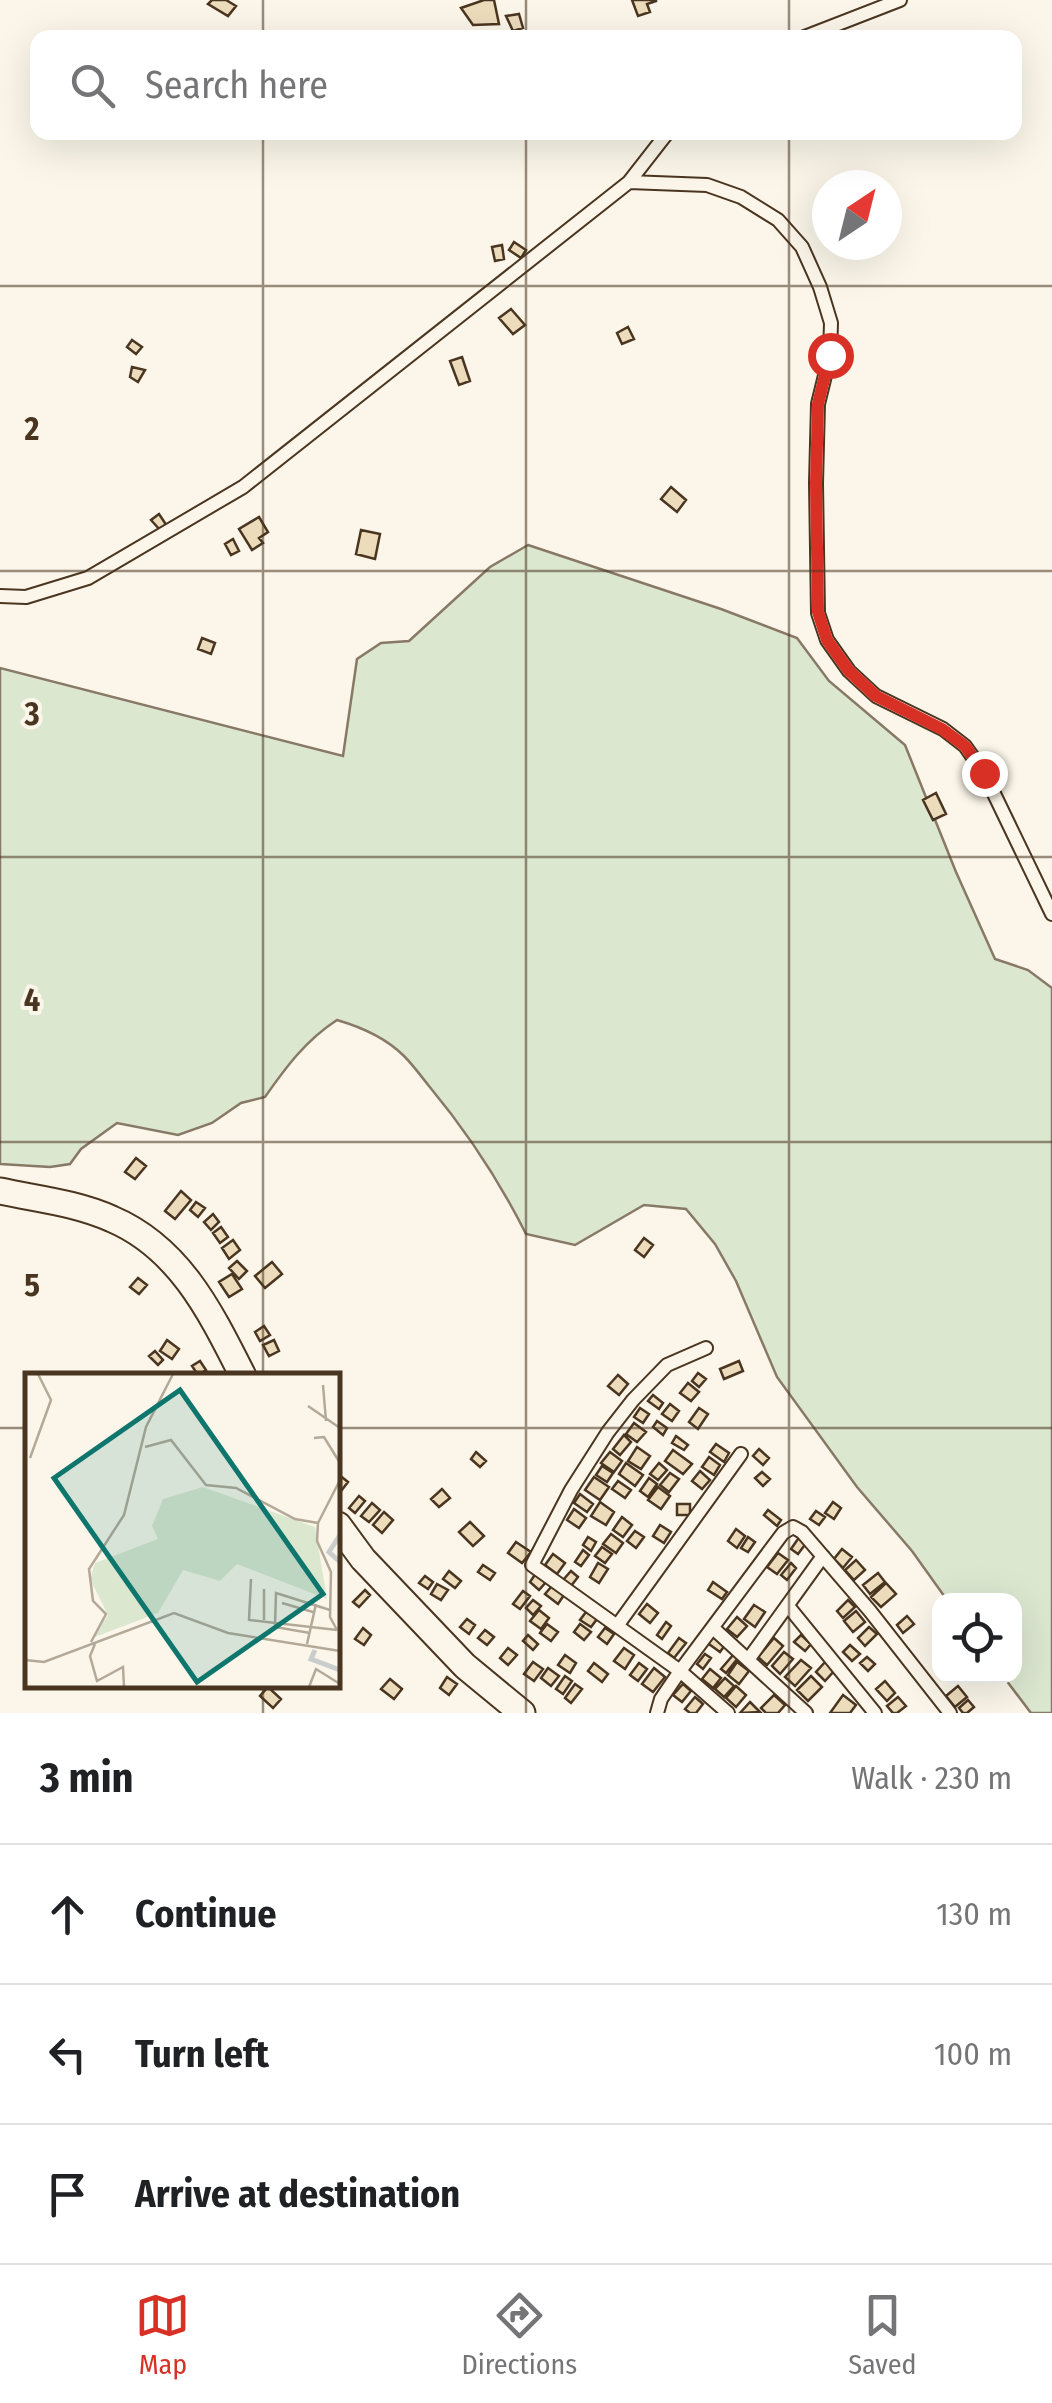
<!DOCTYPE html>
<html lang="en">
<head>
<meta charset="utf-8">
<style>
	body { margin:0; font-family:"Fira Sans Condensed",sans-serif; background:#f2f2f2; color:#202124 }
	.controls { position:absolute; right:30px; bottom:30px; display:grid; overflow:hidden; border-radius:20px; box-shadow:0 10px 40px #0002 }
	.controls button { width:90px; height:90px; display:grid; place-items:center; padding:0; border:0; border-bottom:2px solid #e0e0e0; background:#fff; color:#202124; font:50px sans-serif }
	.compass { position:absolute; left:812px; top:170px; width:90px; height:90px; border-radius:50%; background:#fff; box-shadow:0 10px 40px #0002; rotate:35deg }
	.stop { position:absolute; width:30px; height:30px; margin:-22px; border:8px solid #d93025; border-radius:50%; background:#fff }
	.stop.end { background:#d93025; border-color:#fff; box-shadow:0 2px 10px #0008 }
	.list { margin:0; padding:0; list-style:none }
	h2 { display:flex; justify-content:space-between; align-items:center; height:130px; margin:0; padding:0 40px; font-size:42px }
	h2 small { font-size:32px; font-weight:400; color:#757577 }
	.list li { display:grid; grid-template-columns:65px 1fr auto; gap:30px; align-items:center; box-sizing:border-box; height:140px; padding:0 40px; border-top:2px solid #e0e0e0 }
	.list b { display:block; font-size:38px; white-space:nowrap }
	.list em { font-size:32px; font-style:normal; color:#757577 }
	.icon { flex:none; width:55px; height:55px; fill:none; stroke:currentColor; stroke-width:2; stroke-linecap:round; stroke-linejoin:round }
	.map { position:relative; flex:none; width:1052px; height:1713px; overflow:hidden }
	.search { position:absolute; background:#fff; box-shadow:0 10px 40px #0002; left:30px; right:30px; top:30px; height:110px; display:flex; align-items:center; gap:25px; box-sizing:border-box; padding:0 35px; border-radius:20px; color:#757577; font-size:38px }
	.sheet { height:550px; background:#fff }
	nav { display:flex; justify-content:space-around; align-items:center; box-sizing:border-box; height:140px; border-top:2px solid #e0e0e0; background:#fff; font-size:28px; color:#757577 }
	nav a { display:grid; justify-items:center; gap:5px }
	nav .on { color:#d93025 }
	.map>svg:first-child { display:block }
	.green { fill:#dce7d0; stroke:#887966; stroke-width:2.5 }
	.building { fill:#ecdcbc; stroke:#4a3520; stroke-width:2.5 }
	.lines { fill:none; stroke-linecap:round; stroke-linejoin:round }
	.street-casing { stroke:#4a3520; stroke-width:16 }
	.highway-casing { stroke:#4a3520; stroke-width:29 }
	.street { stroke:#fbf6e9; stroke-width:12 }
	.highway { stroke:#fbf6e9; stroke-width:25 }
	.route { stroke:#d93025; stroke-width:12 }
	.grid { fill:none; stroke:#4a3520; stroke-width:2.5; stroke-opacity:0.55 }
	.inset-river { fill:none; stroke:#c9cecd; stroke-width:5 }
	.inset-road { fill:none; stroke:#b4a999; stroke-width:2.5 }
	.view { fill:#0f766e; fill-opacity:0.15; stroke:#0f766e; stroke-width:5 }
	.inset-edge { fill:none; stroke:#4a3520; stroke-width:5 }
	.grid-label { font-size:32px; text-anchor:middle; font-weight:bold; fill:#4a3520; stroke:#fbf6e9; stroke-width:8; stroke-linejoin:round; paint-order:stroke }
</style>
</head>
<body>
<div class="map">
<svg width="1052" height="1713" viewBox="0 0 1052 1713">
	<rect width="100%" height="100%" fill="#fbf6e9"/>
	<path class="green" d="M528,545L721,609L797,638L829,681L905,745L956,872L995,959L1028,970L1052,988V1713H1031L1003,1676H1014V1600H947L912,1551L857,1487L777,1377L736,1281L715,1244L686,1209L644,1205L575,1245L526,1234C499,1180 468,1133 429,1086C421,1076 413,1065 404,1056C386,1038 361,1027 337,1020C306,1040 286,1067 265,1097L241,1103L212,1123L178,1135L117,1123L81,1149L70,1164L50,1167L0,1164V668L343,756L357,659L381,643L409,641L490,567Z"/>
	<path class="building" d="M212,0H226L236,6L228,16L208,4Z
		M484,0H494L499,24L473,25L461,8Z
		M632,0H656V1L647,4L650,12L638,16Z
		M519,14L523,28L513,31L506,16Z
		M514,242L526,250L521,258L509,250Z
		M502,245L504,259L495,261L492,247Z
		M511,309L525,325L513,334L499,318Z
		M628,327L634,339L622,344L617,333Z
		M132,340L142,347L136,354L127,347Z
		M462,357L470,381L459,385L450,361Z
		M132,367L145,370L138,382L130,377Z
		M671,487L686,500L677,512L661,499Z
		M159,514L167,526L160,530L151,520Z
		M259,517L268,532L259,538L263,543L252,550L239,529Z
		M361,530L380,534L375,559L356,554Z
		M233,539L239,551L231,555L225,544Z
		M202,638L215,643L211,654L198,649Z
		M936,793L946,814L933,820L923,800Z
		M136,1158L146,1166L135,1179L125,1172Z
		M181,1191L191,1200L175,1219L165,1211Z
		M196,1202L205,1208L198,1217L190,1210Z
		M213,1214L219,1222L211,1230L204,1222Z
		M221,1227L228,1237L220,1243L213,1233Z
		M644,1238L653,1245L644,1257L635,1250Z
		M233,1240L240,1250L229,1259L222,1248Z
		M237,1261L247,1271L239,1279L229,1268Z
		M272,1262L282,1274L265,1288L255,1276Z
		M232,1274L242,1289L229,1297L219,1282Z
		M138,1278L147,1285L139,1294L130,1287Z
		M264,1326L270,1335L260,1341L255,1332Z
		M167,1340L179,1349L172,1359L160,1351Z
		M274,1340L279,1351L269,1356L263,1345Z
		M155,1351L163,1360L158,1365L149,1356Z
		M200,1361L206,1370L198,1375L192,1366Z
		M739,1361L743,1371L724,1379L720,1369Z
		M698,1373L706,1379L699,1387L692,1381Z
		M618,1375L628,1384L619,1395L608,1386Z
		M688,1383L699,1392L691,1401L680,1393Z
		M653,1395L663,1403L659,1409L648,1401Z
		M670,1404L679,1411L672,1421L662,1414Z
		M640,1408L649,1414L643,1423L634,1417Z
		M699,1408L708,1414L698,1429L689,1422Z
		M657,1421L667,1428L663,1435L653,1427Z
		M634,1423L646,1432L637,1442L626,1434Z
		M624,1435L631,1442L620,1455L613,1449Z
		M676,1436L688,1445L684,1450L672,1443Z
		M716,1444L729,1453L724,1462L710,1452Z
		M637,1447L650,1456L641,1469L628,1461Z
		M759,1449L769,1458L763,1465L753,1456Z
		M673,1450L692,1464L683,1474L665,1461Z
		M476,1452L486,1461L480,1467L471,1459Z
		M610,1452L622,1461L614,1472L601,1463Z
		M709,1457L720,1465L714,1475L702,1467Z
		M626,1463L643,1475L635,1486L619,1474Z
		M659,1463L667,1470L658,1480L650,1474Z
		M602,1466L613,1473L607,1482L596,1475Z
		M700,1471L710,1480L702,1489L692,1481Z
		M762,1472L770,1479L763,1486L755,1478Z
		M670,1473L679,1479L669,1492L660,1485Z
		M338,1474L348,1482L341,1491L338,1488Z
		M594,1477L609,1487L600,1500L585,1490Z
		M649,1478L657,1484L648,1497L640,1491Z
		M618,1481L631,1490L625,1498L612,1489Z
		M658,1487L670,1496L661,1509L648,1500Z
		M442,1489L450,1498L439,1507L431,1499Z
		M580,1494L593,1504L587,1512L574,1503Z
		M359,1496L365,1501L355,1513L349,1508Z
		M600,1502L614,1512L606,1525L591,1516Z
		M833,1502L841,1508L834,1519L825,1513Z
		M372,1503L380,1510L369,1522L361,1516Z
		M677,1504H690V1515H677Z
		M574,1509L586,1518L579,1528L567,1520Z
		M768,1510L781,1520L777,1526L764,1515Z
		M816,1511L825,1517L819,1525L810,1519Z
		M384,1512L393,1520L382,1533L373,1525Z
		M622,1517L632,1525L623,1537L613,1530Z
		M470,1522L484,1536L473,1546L459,1532Z
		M660,1525L671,1532L664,1543L653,1536Z
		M736,1529L745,1536L737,1548L728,1541Z
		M635,1531L644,1537L636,1548L627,1541Z
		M611,1534L623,1543L616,1553L603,1544Z
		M800,1536L807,1542L798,1554L791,1549Z
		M588,1537L596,1542L591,1551L583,1545Z
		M748,1537L755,1542L748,1552L741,1548Z
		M516,1542L531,1552L522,1563L508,1553Z
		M602,1547L612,1554L605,1563L595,1556Z
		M842,1549L852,1557L843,1568L834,1559Z
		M583,1550L589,1555L581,1566L575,1562Z
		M778,1553L788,1560L777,1574L767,1567Z
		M553,1554L565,1563L557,1574L545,1565Z
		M856,1560L865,1570L854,1580L845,1570Z
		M598,1563L608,1569L599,1583L590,1577Z
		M791,1563L796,1568L787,1580L781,1575Z
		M483,1565L495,1573L490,1580L478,1572Z
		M449,1571L461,1581L455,1588L443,1579Z
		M571,1571L578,1577L571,1586L563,1580Z
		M536,1573L546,1582L539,1590L530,1582Z
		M878,1573L885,1582L870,1594L863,1585Z
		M425,1576L433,1582L428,1589L419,1583Z
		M713,1582L727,1592L722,1599L708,1590Z
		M886,1583L896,1594L881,1607L871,1597Z
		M437,1584L448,1590L441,1600L431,1594Z
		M552,1586L564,1595L558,1604L545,1594Z
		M365,1590L370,1595L359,1607L353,1602Z
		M523,1591L530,1596L520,1609L513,1604Z
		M533,1600L541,1606L533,1615L526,1608Z
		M848,1600L855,1607L843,1618L837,1611Z
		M647,1604L658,1613L650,1623L639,1614Z
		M754,1605L765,1612L755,1627L744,1619Z
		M539,1610L549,1618L541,1629L530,1621Z
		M856,1611L865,1622L853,1632L844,1621Z
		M586,1612L597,1619L591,1627L580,1620Z
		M907,1616L914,1624L903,1633L897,1625Z
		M737,1617L747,1626L737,1637L727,1629Z
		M467,1619L475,1625L469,1634L460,1627Z
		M666,1622L671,1626L662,1639L657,1635Z
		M547,1624L558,1632L551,1641L540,1633Z
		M580,1624L591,1632L584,1640L574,1632Z
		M869,1627L877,1634L865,1646L858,1638Z
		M363,1628L371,1635L364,1645L355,1639Z
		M605,1628L614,1634L607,1644L598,1637Z
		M485,1630L494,1637L487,1645L478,1638Z
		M528,1635L538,1644L533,1650L523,1641Z
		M711,1635L725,1645L720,1652L706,1642Z
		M801,1635L811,1644L805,1651L794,1642Z
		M679,1638L686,1643L674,1658L668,1653Z
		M774,1638L783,1646L767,1665L758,1657Z
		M850,1645L860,1654L852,1661L843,1652Z
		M508,1648L517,1655L508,1665L500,1658Z
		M624,1648L634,1655L625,1669L614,1661Z
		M784,1652L793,1659L780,1674L772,1666Z
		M705,1654L711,1658L703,1669L697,1664Z
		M565,1655L576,1663L570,1673L558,1665Z
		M733,1655L738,1658L726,1673L721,1669Z
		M867,1657L875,1664L868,1671L860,1663Z
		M801,1660L811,1668L795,1686L785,1677Z
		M826,1661L835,1670L825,1681L816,1672Z
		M533,1662L543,1669L534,1681L524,1674Z
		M737,1662L749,1671L739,1684L728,1675Z
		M594,1663L608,1674L602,1682L588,1671Z
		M639,1663L647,1669L638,1681L630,1675Z
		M548,1668L559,1676L551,1686L541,1678Z
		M654,1668L665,1677L653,1692L642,1684Z
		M710,1669L721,1678L713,1688L702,1679Z
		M565,1676L572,1681L563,1694L556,1689Z
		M811,1676L822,1687L808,1701L797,1690Z
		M447,1677L457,1684L449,1695L440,1688Z
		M725,1678L734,1686L724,1697L715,1689Z
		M390,1679L402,1689L394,1699L381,1689Z
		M885,1681L895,1693L887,1701L876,1689Z
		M575,1684L582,1689L571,1703L565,1698Z
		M683,1684L691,1691L682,1702L673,1695Z
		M736,1686L746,1695L736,1707L726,1698Z
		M958,1686L967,1697L955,1707L946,1696Z
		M268,1687L281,1699L273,1708L260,1696Z
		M774,1695L785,1705L778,1713H766L761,1708Z
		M843,1695L856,1705L850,1713H830Z
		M695,1697L703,1704L696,1713H690L685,1709Z
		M898,1697L906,1706L897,1713H893L887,1706Z
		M968,1700L974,1707L967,1713H963L959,1708Z
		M750,1702L760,1712L740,1713Z"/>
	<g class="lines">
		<g class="street-casing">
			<path id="street" d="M802,38L900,0
				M629,182L707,185L741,197L778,220L802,247L820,287L831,323L830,355L818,404L816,483L818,613L827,640L849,671L876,696L943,729L965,746L984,773L1052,914
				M0,596L26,597L88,578L243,487L629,182L668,132
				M706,1348L667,1365L633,1400L608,1432L571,1490L532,1565L680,1671L728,1713
				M788,1606L875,1713
				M617,1626L741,1454
				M713,1628L806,1713
				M748,1660L823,1556
				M657,1713L661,1699L680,1671L783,1533L793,1527L802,1532L870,1611L950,1713"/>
		</g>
		<g class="highway-casing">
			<path id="highway" d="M0,1191C37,1199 77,1203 112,1219C180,1248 211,1313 243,1376
				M338,1525L363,1559L465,1666L522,1713"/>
		</g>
		<use href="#street" class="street"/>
		<use href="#highway" class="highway"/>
	</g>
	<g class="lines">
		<path class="route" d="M830,355L818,404L816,483L818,612L827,640L849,671L876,696L942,729L965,746L984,773"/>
	</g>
	<path class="grid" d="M263,0V38M526,0V38M789,0V38M263,132V1376M526,132V1713M789,132V1713M0,286H1052M0,571H1052M0,857H1052M0,1142H1052M0,1428H28M338,1428H1052M263,1686V1713"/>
	<g transform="translate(25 1373)">
		<rect width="315" height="315" fill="#fbf6e9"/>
		<path d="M178,114L290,154L302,226L212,191L195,208L158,197L133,240L67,265L83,242L65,206L70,190L133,166L127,153L138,126Z" fill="#dce7d0"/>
		<path class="inset-river" d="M315,162L304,179L315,189M290,277L286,286L315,297"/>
		<path class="inset-road" d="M298,12L301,48M283,33L315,55M289,65L299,64L315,90M120,74L146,67L181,112L211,115L270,146L293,150M5,85L26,27L13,1M226,206L224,247L312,257M257,230L288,239M239,247V216M312,257L305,244L306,199L292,168L293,150L315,107M285,260L250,254L251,220L305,237M66,269L81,241L68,228L64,196L99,142L121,54L148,1M70,271L65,283L72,308L98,294L99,314M282,271L291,231M0,287L19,289L149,240L203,260L315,278M284,314L291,296L315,311"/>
		<path class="view" d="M155,17L298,221L172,309L29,105Z"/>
		<rect width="315" height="315" class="inset-edge"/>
	</g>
	<g class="grid-label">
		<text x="32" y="440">2</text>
		<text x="32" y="725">3</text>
		<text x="32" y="1011">4</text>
		<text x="32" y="1296">5</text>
	</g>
</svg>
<div class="controls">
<button><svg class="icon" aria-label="locate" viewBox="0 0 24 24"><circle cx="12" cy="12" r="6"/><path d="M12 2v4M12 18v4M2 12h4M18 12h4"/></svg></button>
</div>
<svg class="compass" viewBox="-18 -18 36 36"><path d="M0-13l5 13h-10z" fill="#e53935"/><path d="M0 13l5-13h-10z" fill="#757577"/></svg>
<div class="stop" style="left:830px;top:355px"></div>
<div class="stop end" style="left:984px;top:773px"></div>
<div class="search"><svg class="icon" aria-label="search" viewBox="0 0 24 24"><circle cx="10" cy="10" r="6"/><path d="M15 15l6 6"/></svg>Search here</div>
</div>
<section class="sheet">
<h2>3 min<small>Walk · 230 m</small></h2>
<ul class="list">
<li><svg class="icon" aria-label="ahead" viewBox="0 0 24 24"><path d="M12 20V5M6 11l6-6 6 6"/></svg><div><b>Continue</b></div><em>130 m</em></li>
<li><svg class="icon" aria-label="left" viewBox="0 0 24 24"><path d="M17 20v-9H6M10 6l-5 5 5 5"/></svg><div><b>Turn left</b></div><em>100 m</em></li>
<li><svg class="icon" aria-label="arrive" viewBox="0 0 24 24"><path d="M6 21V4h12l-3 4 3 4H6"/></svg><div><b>Arrive at destination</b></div></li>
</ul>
</section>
<nav>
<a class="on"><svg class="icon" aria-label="map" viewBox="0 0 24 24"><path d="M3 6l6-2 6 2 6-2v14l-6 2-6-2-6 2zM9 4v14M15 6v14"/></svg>Map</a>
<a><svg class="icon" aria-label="directions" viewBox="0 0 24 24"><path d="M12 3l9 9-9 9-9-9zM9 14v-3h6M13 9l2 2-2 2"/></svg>Directions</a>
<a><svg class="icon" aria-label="saved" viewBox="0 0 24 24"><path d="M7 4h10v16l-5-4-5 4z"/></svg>Saved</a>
</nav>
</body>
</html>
